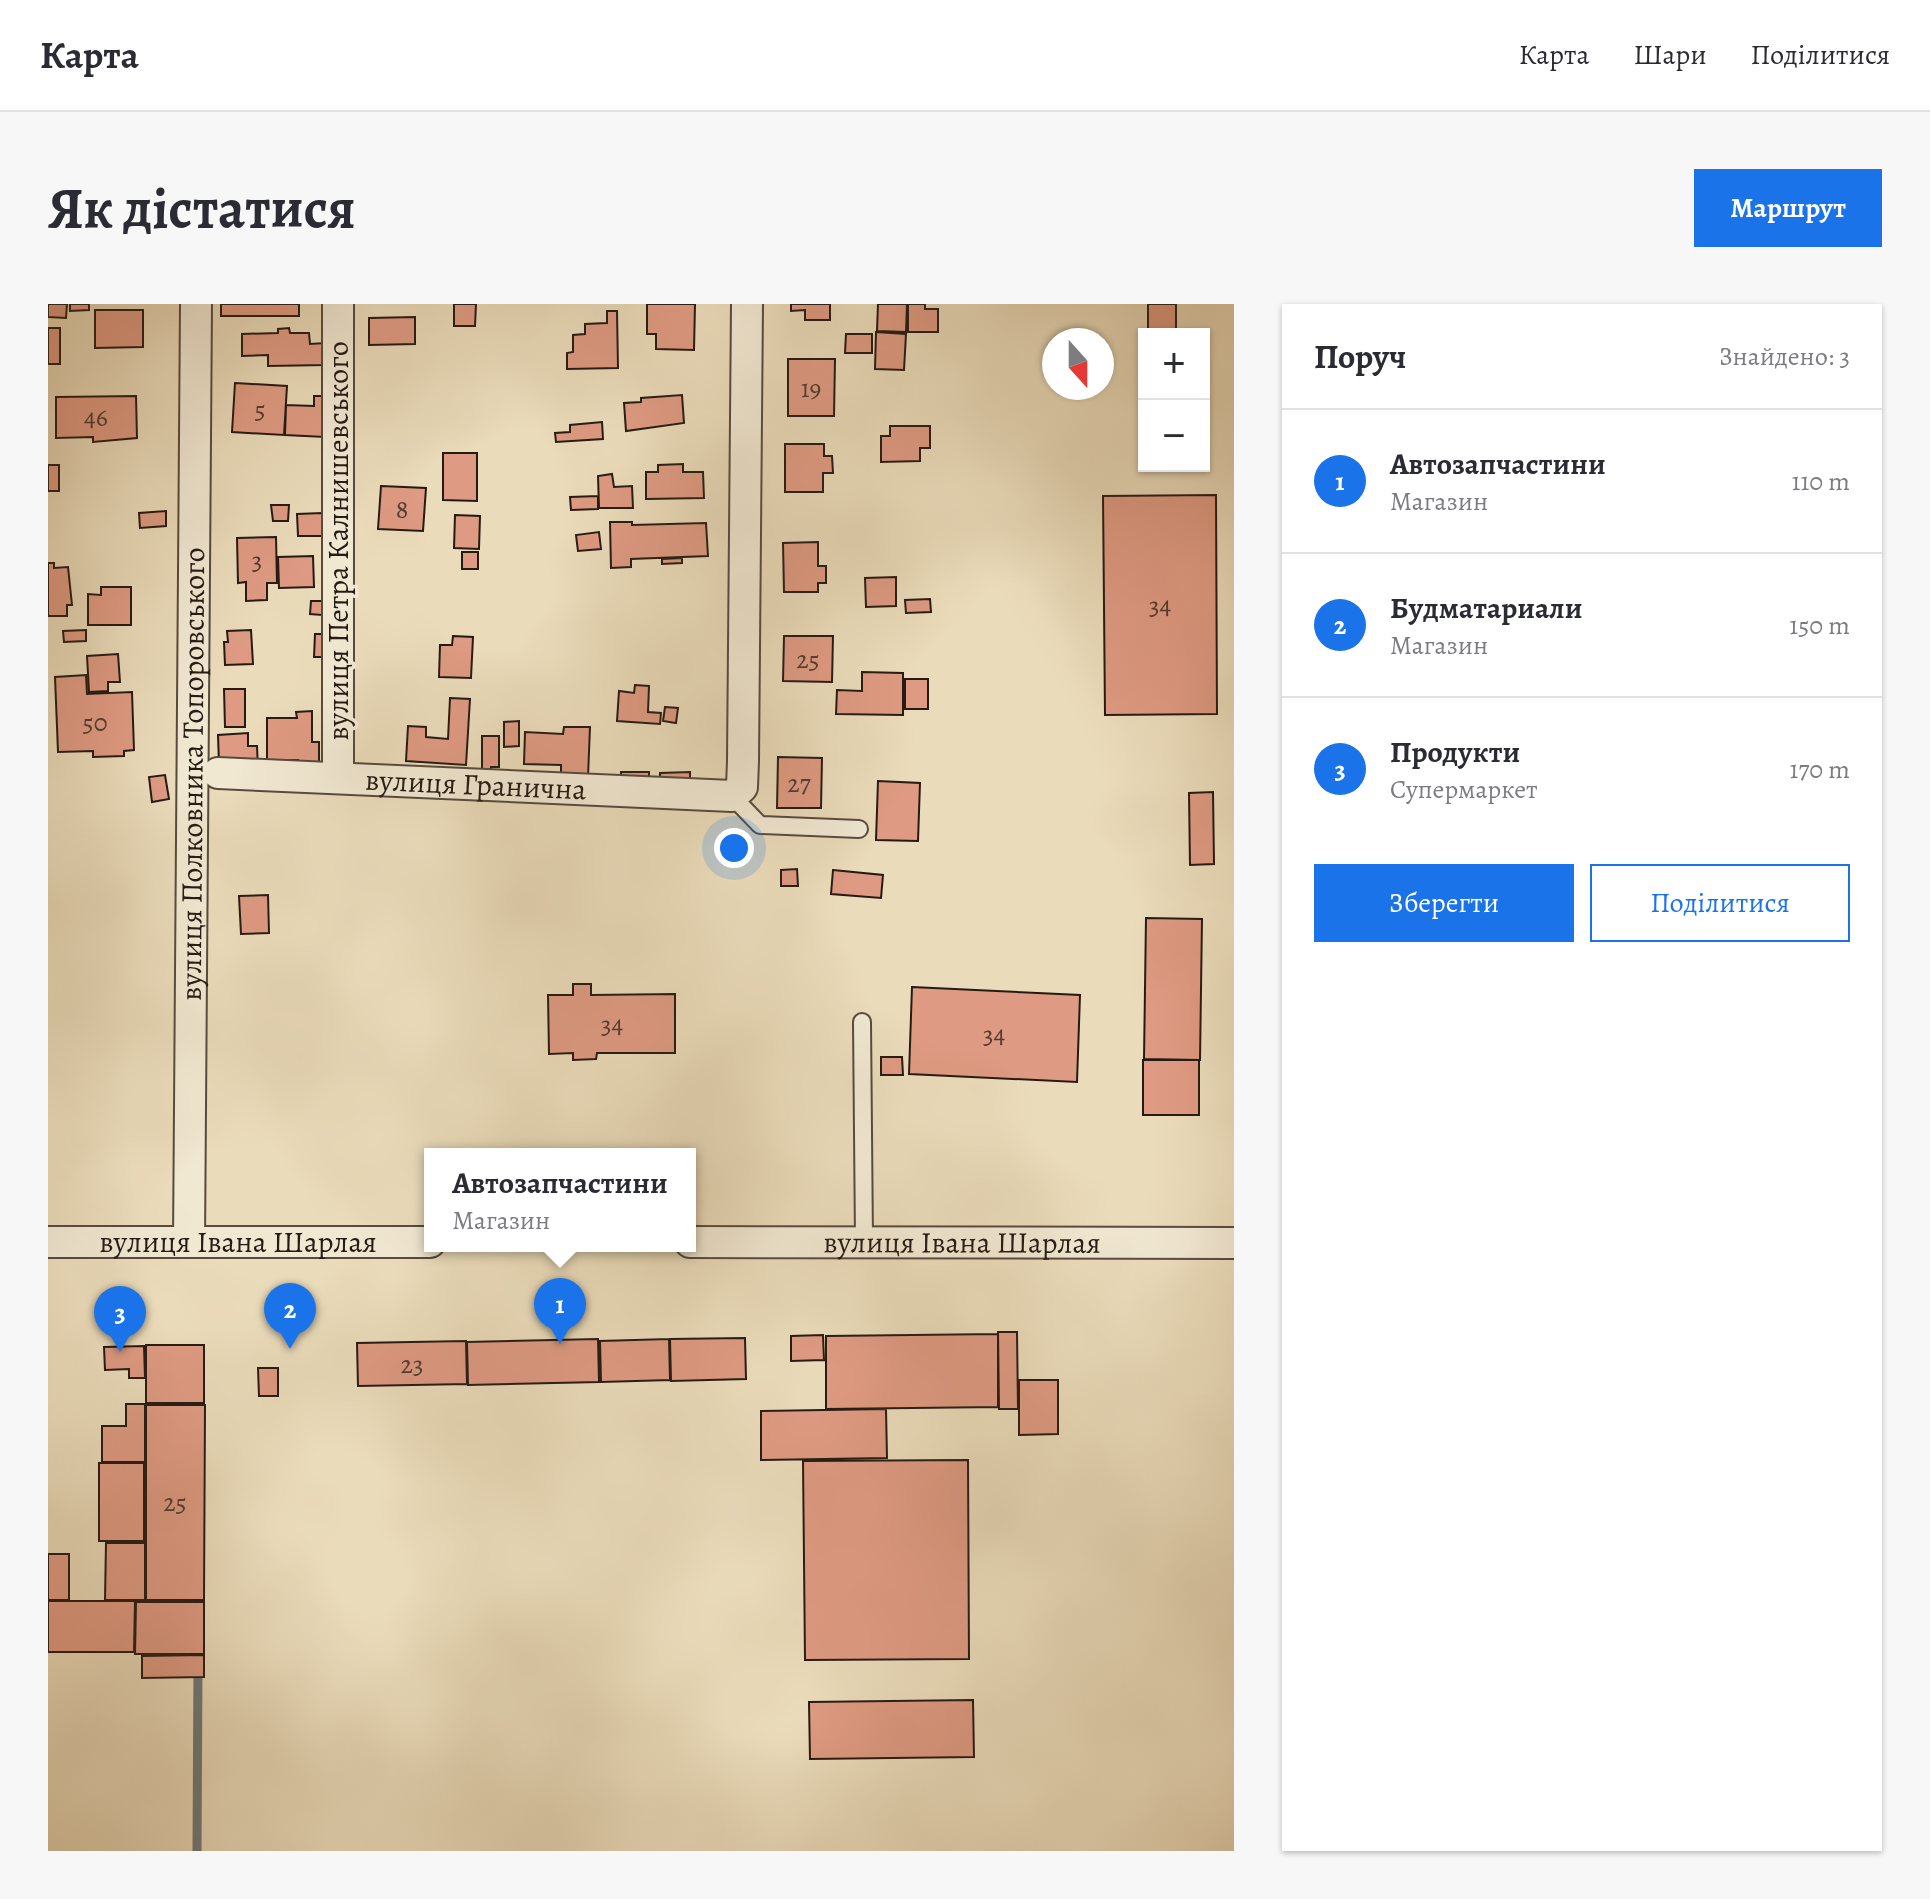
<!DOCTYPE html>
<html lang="uk">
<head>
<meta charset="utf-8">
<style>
	body { margin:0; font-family:Alegreya,serif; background:#f7f7f7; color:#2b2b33 }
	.controls { position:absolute; right:24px; top:24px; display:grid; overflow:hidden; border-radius:0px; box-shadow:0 2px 6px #0004 }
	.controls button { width:72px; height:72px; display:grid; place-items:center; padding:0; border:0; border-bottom:2px solid #e1e1e2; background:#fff; color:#2b2b33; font:40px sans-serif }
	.compass { position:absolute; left:994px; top:24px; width:72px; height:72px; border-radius:50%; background:#fff; box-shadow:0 2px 6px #0004; rotate:159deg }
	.you { position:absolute; left:686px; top:544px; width:28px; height:28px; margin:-20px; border:6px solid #fff; border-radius:50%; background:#1a73e8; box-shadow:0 0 0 12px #1a73e833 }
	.badge { display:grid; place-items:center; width:52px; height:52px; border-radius:50%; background:#1a73e8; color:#fff; font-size:26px; font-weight:700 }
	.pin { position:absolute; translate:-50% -66px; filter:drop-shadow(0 2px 4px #0008) }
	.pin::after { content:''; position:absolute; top:42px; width:28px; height:24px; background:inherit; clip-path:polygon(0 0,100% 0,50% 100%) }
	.popup { position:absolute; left:376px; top:844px; width:272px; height:104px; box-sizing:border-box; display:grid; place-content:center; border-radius:0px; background:#fff; filter:drop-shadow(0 2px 6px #0005); font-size:26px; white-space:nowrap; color:#7c7c81 }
	.popup b { font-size:30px; color:#2b2b33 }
	.popup::after { content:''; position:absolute; left:50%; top:100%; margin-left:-16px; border:16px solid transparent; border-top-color:#fff }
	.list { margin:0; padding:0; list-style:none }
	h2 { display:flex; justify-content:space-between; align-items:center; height:104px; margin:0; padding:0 32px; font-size:34px }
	h2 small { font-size:26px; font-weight:400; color:#7c7c81 }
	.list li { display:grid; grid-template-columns:52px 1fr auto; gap:24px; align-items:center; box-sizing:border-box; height:144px; padding:0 32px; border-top:2px solid #e1e1e2 }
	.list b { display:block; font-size:30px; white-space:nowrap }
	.list p { margin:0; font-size:26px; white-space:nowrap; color:#7c7c81 }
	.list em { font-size:26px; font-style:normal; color:#7c7c81 }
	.actions { display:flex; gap:16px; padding:24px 32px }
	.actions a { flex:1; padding:18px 0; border:2px solid #1a73e8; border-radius:0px; text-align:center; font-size:28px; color:#1a73e8 }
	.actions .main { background:#1a73e8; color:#fff }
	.map { position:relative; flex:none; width:1186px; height:1547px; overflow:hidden; border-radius:0px }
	header { display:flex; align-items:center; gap:48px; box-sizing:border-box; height:112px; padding:0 40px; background:#fff; border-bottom:2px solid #e1e1e2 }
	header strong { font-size:38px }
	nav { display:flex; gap:44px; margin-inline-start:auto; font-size:28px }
	.intro { display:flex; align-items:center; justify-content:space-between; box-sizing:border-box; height:192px; padding:0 48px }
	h1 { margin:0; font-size:56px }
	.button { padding:20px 36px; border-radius:0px; background:#1a73e8; color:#fff; font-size:28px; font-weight:700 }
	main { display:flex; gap:48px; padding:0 48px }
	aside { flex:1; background:#fff; border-radius:0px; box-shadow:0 2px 6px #0004 }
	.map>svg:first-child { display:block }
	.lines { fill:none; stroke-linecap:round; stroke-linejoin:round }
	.stream { stroke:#6d7978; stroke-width:9 }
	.building { fill:#de9a82; stroke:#261b14; stroke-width:2 }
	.lane-casing { stroke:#574b3e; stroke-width:20 }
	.street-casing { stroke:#574b3e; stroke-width:34 }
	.lane { stroke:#f1e8d2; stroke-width:16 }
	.street { stroke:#f1e8d2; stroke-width:30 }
	.labels { text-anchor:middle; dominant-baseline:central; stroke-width:7; stroke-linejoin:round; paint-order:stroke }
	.number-label { font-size:26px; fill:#543b30 }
	.street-label { font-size:30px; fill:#261b14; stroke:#f1e8d2 }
</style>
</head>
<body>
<header>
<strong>Карта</strong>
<nav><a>Карта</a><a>Шари</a><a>Поділитися</a></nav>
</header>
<div class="intro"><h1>Як дістатися</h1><a class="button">Маршрут</a></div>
<main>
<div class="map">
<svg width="1186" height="1547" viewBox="0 0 1186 1547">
	<rect width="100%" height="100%" fill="#eadbba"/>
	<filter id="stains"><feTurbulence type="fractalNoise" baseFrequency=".0025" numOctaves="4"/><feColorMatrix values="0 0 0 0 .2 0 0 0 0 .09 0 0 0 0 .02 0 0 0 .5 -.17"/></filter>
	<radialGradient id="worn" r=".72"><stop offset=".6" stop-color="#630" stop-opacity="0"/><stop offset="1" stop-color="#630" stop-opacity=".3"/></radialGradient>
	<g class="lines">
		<path class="stream" d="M149,1547L150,1363"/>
	</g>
	<path class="building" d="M0,0H19L18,14L0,13Z
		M22,0H41V6L22,7Z
		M173,0H251V12H173Z
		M406,0H428L427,22H406Z
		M599,0H647L646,46L608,45V30H599Z
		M743,0H782V16H757V6L743,7Z
		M830,0H859L858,28L829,27Z
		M860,0H877V5H890V28H860Z
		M1100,0H1128V30H1100Z
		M47,6H95V43L47,44Z
		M559,7H569L570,64L519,65V49L525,48V31L537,30V20L559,19Z
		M367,13V40L321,41V14Z
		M0,24H12V60H0Z
		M241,24L242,29H261L262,40L277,39V61L220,62V51L194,52V30L230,29V25Z
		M828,28L858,30L856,66L827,65Z
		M798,30H824V49H797Z
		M740,55H787L786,112H740Z
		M187,79L239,82L236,131L184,128Z
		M634,91L636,119L578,127L576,99L593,98V94Z
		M88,92L89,134L45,138V133L8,134V93Z
		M266,92H278L277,133L237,131L238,101L266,102Z
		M554,118L555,135L508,138L507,129L522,128V121Z
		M842,122H882V144H872V157L833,158V132H842Z
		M737,140H776V152H784L785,169H775V188H737Z
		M395,149H429V197L395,196Z
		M635,160V168H655L656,194L598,195V168H610V161Z
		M0,161H11V187H0Z
		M564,170L566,183L584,182L585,204H551L550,172Z
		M333,182L378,184L375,227L330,225Z
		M1168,191L1169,410L1057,411L1055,192Z
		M550,192V205L523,206L522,193Z
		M223,201H241L240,217H225Z
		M118,207V222L92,224L91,209Z
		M274,209V232H250L249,210Z
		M407,211L432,212L431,245L406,244Z
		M562,218H584V221L658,219L660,252L583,255V263L563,264Z
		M551,228L553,245L530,247L528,231Z
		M228,233L229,279H219V296L198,297V278L190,279L189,234Z
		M770,238V262H778V279H770V288H736L735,239Z
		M414,248H430V265H414Z
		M265,252L266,283L231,284L230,253Z
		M634,254V259L614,260V255Z
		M0,259H6V264L20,263L24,301H19V312H0Z
		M848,273V302L818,303L817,274Z
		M53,283H83V321H40V290L53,291Z
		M882,295L883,308L858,309L857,296Z
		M263,297H275L274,311L262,310Z
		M38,326V337L16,338L15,327Z
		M203,326L205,360L177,361L176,338H180L179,327Z
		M267,330H277V353H266Z
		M405,332L425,333L423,374L391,373L392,341H404Z
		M736,332H785L784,378L735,377Z
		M70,350L72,378H60V387L41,388L39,352Z
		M814,368L855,369V411L788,410L789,386L814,387Z
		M38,371L39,390L84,388L86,446L76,447V452L45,453V447L10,448L7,373Z
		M857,375H880V405H857Z
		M587,381L601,382L600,408L613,409L612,420L569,417L571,387L586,389Z
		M176,385H197V423H177Z
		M402,394L422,395L418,461L358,457L360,422L378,423V433L400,435Z
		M617,403L630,404L628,419L615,417Z
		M264,407V438H271V467H251L250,456H219V414H249L248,408Z
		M471,417V442L456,443V418Z
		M516,423H542L540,473L513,472V461L476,460L477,428L515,430Z
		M200,429V442H209L210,465L171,460L170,431Z
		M434,432H451V463H443V477H434Z
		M730,453L774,454L773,504H729Z
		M573,468H601V477L573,478Z
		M642,468V477L612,484V469Z
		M117,471L121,495L104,498L101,473Z
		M830,477L872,479L870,537L828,536Z
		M1165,488L1166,560L1142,561L1141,489Z
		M749,565L750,582H733V566Z
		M785,566L835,571L833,594L783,590Z
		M220,591L221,629L193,630L191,592Z
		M1098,614L1154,615L1152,756L1096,755Z
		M525,680H543V691L627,690V749H549L548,755L525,756V749L501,750L500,691H525Z
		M864,683L1032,691L1029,778L861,770Z
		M833,753H854L855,771H833Z
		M1095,756H1151V811H1095Z
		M950,1028H969L970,1105H951Z
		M950,1030V1103L778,1105V1032Z
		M775,1031L776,1056L743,1057V1032Z
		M697,1034L698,1075L623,1077L622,1035Z
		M550,1035L551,1078L420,1081L419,1038Z
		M621,1035L622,1076L553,1078L552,1037Z
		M418,1037L419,1080L310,1082L309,1039Z
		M98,1041H156V1099H98Z
		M96,1042L97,1074H81V1065L57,1066L56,1043Z
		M210,1064H230V1092H211Z
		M971,1076H1010V1130L971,1131Z
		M78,1100H97V1158H54V1122H78Z
		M98,1101H157L156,1296H98Z
		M838,1105L839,1154L713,1156V1107Z
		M920,1156L921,1355L757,1356L755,1157Z
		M51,1159H96V1237H51Z
		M58,1239H97V1296H57Z
		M0,1250H21V1296H0Z
		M0,1297H87L86,1348H0Z
		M88,1298H156V1350H87Z
		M156,1351V1373L94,1374V1352Z
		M925,1396L926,1453L762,1455L761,1398Z"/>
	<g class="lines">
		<g class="lane-casing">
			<path id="lane" d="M684,492L712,521L811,525
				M814,718L816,937"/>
		</g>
		<g class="street-casing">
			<g id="street">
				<path id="s1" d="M170,469L684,492L694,483L695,457L699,0"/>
				<path d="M290,474V0"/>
				<path id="s2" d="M0,938H382"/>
				<path id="s3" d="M141,938L148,0"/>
				<path id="s4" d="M642,938L1186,939"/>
			</g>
		</g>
		<use href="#lane" class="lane"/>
		<use href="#street" class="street"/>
	</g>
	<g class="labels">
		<g class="number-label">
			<text x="763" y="84">19</text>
			<text x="212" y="105">5</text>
			<text x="48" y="113">46</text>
			<text x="354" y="205">8</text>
			<text x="209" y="256">3</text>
			<text x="1112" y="301">34</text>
			<text x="760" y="355">25</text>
			<text x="47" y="418">50</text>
			<text x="751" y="479">27</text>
			<text x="564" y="720">34</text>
			<text x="946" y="730">34</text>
			<text x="364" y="1060">23</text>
			<text x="127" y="1198">25</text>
		</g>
		<g class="street-label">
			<text transform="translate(290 237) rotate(-90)">вулиця Петра Калнишевського</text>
			<text stroke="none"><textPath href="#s3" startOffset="468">вулиця Полковника Топоровського</textPath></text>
			<text stroke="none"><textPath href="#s1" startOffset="258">вулиця Гранична</textPath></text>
			<text stroke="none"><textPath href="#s2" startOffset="190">вулиця Івана Шарлая</textPath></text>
			<text stroke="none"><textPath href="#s4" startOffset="272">вулиця Івана Шарлая</textPath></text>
		</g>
	</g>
	<rect width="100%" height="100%" filter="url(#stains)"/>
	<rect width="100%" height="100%" fill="url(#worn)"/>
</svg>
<div class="controls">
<button>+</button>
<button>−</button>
</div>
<svg class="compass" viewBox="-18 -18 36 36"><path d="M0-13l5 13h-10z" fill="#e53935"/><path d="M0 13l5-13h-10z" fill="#7c7c81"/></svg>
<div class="you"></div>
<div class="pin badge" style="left:512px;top:1040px">1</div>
<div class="popup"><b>Автозапчастини</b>Магазин</div>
<div class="pin badge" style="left:242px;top:1045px">2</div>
<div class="pin badge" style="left:72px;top:1048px">3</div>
</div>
<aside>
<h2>Поруч<small>Знайдено: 3</small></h2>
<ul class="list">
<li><span class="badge">1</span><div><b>Автозапчастини</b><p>Магазин</p></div><em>110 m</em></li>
<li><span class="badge">2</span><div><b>Будматариали</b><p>Магазин</p></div><em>150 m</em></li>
<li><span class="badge">3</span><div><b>Продукти</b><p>Супермаркет</p></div><em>170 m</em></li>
</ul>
<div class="actions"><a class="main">Зберегти</a><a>Поділитися</a></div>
</aside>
</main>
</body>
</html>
